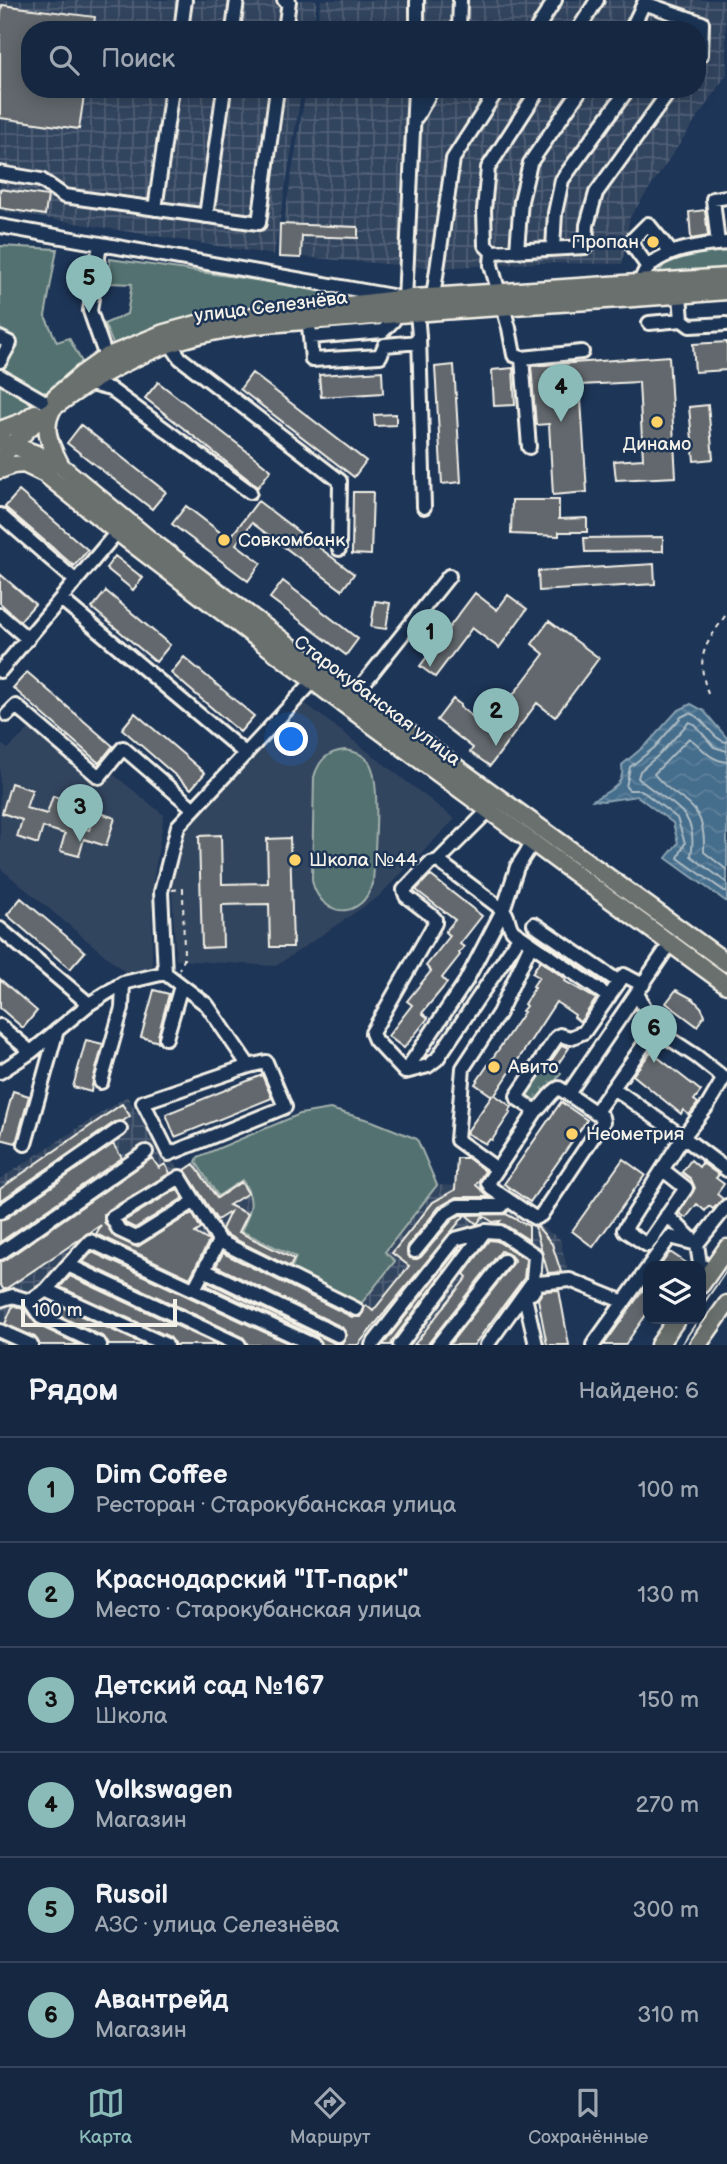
<!DOCTYPE html>
<html lang="ru">
<head>
<meta charset="utf-8">
<style>
	body { margin:0; font-family:"Balsamiq Sans",sans-serif; background:#1f3048; color:#f1f3f6 }
	.controls { position:absolute; right:21px; bottom:21px; display:grid; overflow:hidden; border-radius:14px; box-shadow:0 4px 18px #0003 }
	.controls button { width:63px; height:63px; display:grid; place-items:center; padding:0; border:0; border-bottom:2px solid #35445a; background:#162841; color:#f1f3f6; font:35px sans-serif }
	.scale { position:absolute; left:21px; bottom:18px; width:156px; box-sizing:border-box; padding-left:7px; border:4px solid #f4f1e8; border-top:0; font-size:19px; line-height:24px; white-space:nowrap; color:#f4f1e8; -webkit-text-stroke:5px #1d3557; paint-order:stroke }
	.you { position:absolute; left:292px; top:740px; width:24px; height:24px; margin:-18px; border:5px solid #fff; border-radius:50%; background:#1a73e8; box-shadow:0 0 0 10px #1a73e833 }
	.badge { display:grid; place-items:center; width:46px; height:46px; border-radius:50%; background:#8bbbb9; color:#111; font-size:23px; font-weight:700 }
	.pin { position:absolute; translate:-50% -58px; filter:drop-shadow(0 2px 4px #0008) }
	.pin::after { content:''; position:absolute; top:37px; width:24px; height:21px; background:inherit; clip-path:polygon(0 0,100% 0,50% 100%) }
	.list { margin:0; padding:0; list-style:none }
	h2 { display:flex; justify-content:space-between; align-items:center; height:91px; margin:0; padding:0 28px; font-size:30px }
	h2 small { font-size:23px; font-weight:400; color:#9ea6b1 }
	.list li { display:grid; grid-template-columns:46px 1fr auto; gap:21px; align-items:center; box-sizing:border-box; height:105px; padding:0 28px; border-top:2px solid #35445a }
	.list b { display:block; font-size:26px; white-space:nowrap }
	.list p { margin:0; font-size:23px; white-space:nowrap; color:#9ea6b1 }
	.list em { font-size:23px; font-style:normal; color:#9ea6b1 }
	.icon { flex:none; width:38px; height:38px; fill:none; stroke:currentColor; stroke-width:2; stroke-linecap:round; stroke-linejoin:round }
	.map { position:relative; flex:none; width:727px; height:1345px; overflow:hidden }
	.search { position:absolute; background:#162841; box-shadow:0 4px 18px #0003; left:21px; right:21px; top:21px; height:77px; display:flex; align-items:center; gap:18px; box-sizing:border-box; padding:0 24px; border-radius:28px; color:#9ea6b1; font-size:26px }
	.sheet { height:721px; background:#162841 }
	nav { display:flex; justify-content:space-around; align-items:center; box-sizing:border-box; height:98px; border-top:2px solid #35445a; background:#162841; font-size:19px; color:#9ea6b1 }
	nav a { display:grid; justify-items:center; gap:4px }
	nav .on { color:#8bbbb9 }
	.map>svg:first-child { display:block }
	.built { fill:#32445e }
	.industrial { fill:url(#industrial-grid) }
	.green { fill:#527171; stroke:#a3b1ac; stroke-width:2 }
	.park { fill:url(#park-dots); stroke:#a3b1ac; stroke-width:2 }
	.water { fill:url(#water-waves); stroke:#8aa2b1; stroke-width:2 }
	.lines { fill:none; stroke-linecap:round; stroke-linejoin:round }
	.shore { stroke:#aebcc3; stroke-width:2 }
	.building { fill:#62676d; stroke:#f4f1e8; stroke-width:2 }
	.minor-casing { stroke:#f4f1e8; stroke-width:18 }
	.major-casing { stroke:#f4f1e8; stroke-width:21 }
	.path { stroke:#f4f1e8; stroke-width:2; stroke-dasharray:5 5; stroke-linecap:butt }
	.minor { stroke:#1d3557; stroke-width:12 }
	.major { stroke:#6b706d; stroke-width:16 }
	.tram { stroke:#f4f1e8; stroke-width:2 }
	.poi-dot { fill:#ffd166; stroke:#1d3557; stroke-width:2.5 }
	.labels { text-anchor:middle; dominant-baseline:central; stroke-width:5; stroke-linejoin:round; paint-order:stroke }
	.poi-label { font-size:19px; fill:#f4f1e8; stroke:#1d3557; text-anchor:start }
	.street-label { font-size:19px; fill:#f4f1e8; stroke:#1d3557 }
</style>
</head>
<body>
<div class="map">
<svg width="727" height="1345" viewBox="0 0 727 1345">
	<defs>
		<pattern id="industrial-grid" width="8" height="8" patternUnits="userSpaceOnUse" patternTransform="scale(1.75)"><rect width="8" height="8" fill="#32445e"/><path d="M0 4h8M4 0v8" fill="none" stroke="#505f75"/></pattern>
		<pattern id="park-dots" width="8" height="8" patternUnits="userSpaceOnUse" patternTransform="scale(1.75)"><rect width="8" height="8" fill="#527171"/><path d="M2 2h.1M6 6h.1" fill="none" stroke="#6c8685" stroke-width="1.8" stroke-linecap="round"/></pattern>
		<pattern id="water-waves" width="16" height="10" patternUnits="userSpaceOnUse" patternTransform="scale(1.75)"><rect width="16" height="10" fill="#446d8c"/><path d="M0 5q4-4 8 0t8 0" fill="none" stroke="#60829c"/></pattern>
	</defs>
	<rect width="100%" height="100%" fill="#1d3557"/>
	<filter id="ink" filterUnits="userSpaceOnUse"><feTurbulence type="fractalNoise" baseFrequency=".0143" numOctaves="2"/><feDisplacementMap in="SourceGraphic" scale="14" xChannelSelector="R" yChannelSelector="G"/><feConvolveMatrix kernelMatrix="1 2 1 2 8 2 1 2 1" color-interpolation-filters="sRGB"/></filter>
	<g filter="url(#ink)">
		<path class="built" d="M301,700L455,819L378,897L276,966L176,960L172,890L180,830Z
			M29,729L100,788L113,774L164,815L152,888V966L130,976L0,868V743L8,749Z"/>
		<path class="industrial" d="M0,0H317L312,30H30V89H302L274,255L0,211Z
			M321,0H725L727,74L630,217L622,264L538,263L434,268L278,255L306,89H697V30H316Z
			M127,1096L162,1155L182,1169L196,1162L218,1196L242,1180L250,1191V1214L242,1231L296,1257L291,1271L395,1261L385,1252L437,1185L481,1187L560,1239L567,1268L563,1277L538,1279L492,1345H0V1179Z"/>
		<path class="green" d="M0,246L57,249L45,316L57,342L69,338L84,366L17,416L0,423Z
			M727,247V273L663,278L659,272L667,261L683,255Z
			M110,259L352,294L357,300L350,303L196,316L157,326L114,346L104,324L127,314L132,284L109,283Z
			M345,750C354,751 363,754 369,762C382,780 374,858 373,884C370,891 367,898 361,903C340,921 315,903 312,879L314,777C319,760 327,752 345,750Z
			M330,1109L372,1121L417,1139L437,1185L385,1252L395,1261L360,1305L290,1272L296,1257L241,1231C251,1212 256,1199 242,1180L218,1196L196,1162L198,1157L300,1114Z"/>
		<path class="park" d="M543,1065L553,1072L555,1069L561,1073L539,1105L524,1095Z"/>
		<path class="water" d="M691,704L704,711L727,738V902L666,858L678,843L673,823L637,796L604,801L593,800C609,790 625,787 622,765L648,743L677,711Z"/>
		<g class="lines">
			<path class="shore" d="M727,742C711,740 705,717 689,713L681,717L654,748L630,767L626,787L629,790H641L677,818L685,843L678,858L727,893
				M727,751L714,747L694,724L689,722L660,754L640,771L638,778C667,805 700,807 691,856L727,883
				M727,762C708,760 703,747 689,738L654,774C680,807 706,797 704,852L727,870"/>
		</g>
		<path class="building" d="M2,5L95,17L93,30H30V89H85L79,129L0,118V22Z
			M0,189L48,196L45,215L0,208Z
			M705,210L708,236L691,239L689,212Z
			M280,224L358,227V238L302,236L301,258L279,257Z
			M727,342V370L695,372L693,344Z
			M669,356L676,477L616,480L614,461L643,459L639,382L580,385L587,492L553,495L549,424L536,425L531,366Z
			M454,365L461,482L442,484L435,367Z
			M513,368L515,405L494,406L492,370Z
			M382,371L383,393L321,397L319,375Z
			M252,373L366,461L354,477L240,389Z
			M158,382L271,470L258,487L145,398Z
			M708,405L713,459L694,461L689,407Z
			M396,414V425L375,426L374,415Z
			M81,425L166,492L152,509L67,443Z
			M19,491L88,550L74,566L5,507Z
			M353,492H373L371,555L352,554Z
			M512,500H559V519L587,518V532H559V536L511,534Z
			M258,501L354,574L342,590L252,523L236,544L261,563L248,581L172,524L186,506L229,539Z
			M663,537V551L585,552L584,538Z
			M115,556L143,578L133,590L106,568Z
			M654,564L655,584L539,591L538,571Z
			M0,574L35,604L20,621L0,603Z
			M283,581L358,639L346,655L270,598Z
			M106,591L170,645L156,662L92,608Z
			M475,593L497,610L508,595L527,609L499,648L472,628L435,677L420,666Z
			M375,601L390,603L386,629L371,627Z
			M549,621L599,658L555,717L537,703L490,766L470,752L473,748L437,720L453,699L461,705L460,707L488,728L544,654L532,644Z
			M184,657L254,716L240,732L171,673Z
			M27,672L113,746L99,763L13,688Z
			M135,713L205,773L191,789L122,729Z
			M11,783L32,790L26,808L47,814L53,796L79,804L72,824L89,830L95,811L115,818L106,846L84,839L79,856L60,851L65,834L43,827L38,844L17,837L22,820L2,813Z
			M221,835L222,884L268,883L267,839L290,838L293,947H270L269,904L222,905L223,947L202,948L199,836Z
			M430,875L482,916L460,944L464,947L459,953L460,955L442,978L447,983L422,1013L428,1018L404,1048L388,1036L412,1005L407,1001L431,971L426,966L450,936L445,932L455,920L416,890Z
			M21,898L85,952L70,969L7,915Z
			M540,961L566,979L565,981L596,999L580,1022L574,1017L575,1015L556,1002L495,1095L512,1107L509,1111L511,1112L492,1140L490,1139L486,1144L466,1133L492,1096L475,1084L524,1012L522,1011L526,1006L524,1004L535,987L533,986L539,977L532,973Z
			M0,979L37,1011L23,1028L0,1008Z
			M154,990L169,994L158,1036L159,1042L141,1037Z
			M676,990L693,999L701,1007L705,1015L697,1026L666,1003Z
			M86,1040L103,1044L93,1080L91,1092L73,1087Z
			M562,1045L569,1048L553,1071L547,1067Z
			M651,1052L701,1091L694,1100L698,1103L689,1115L683,1110L681,1114L633,1075Z
			M262,1075L272,1098L175,1137L166,1114Z
			M13,1091L29,1096L16,1143L0,1139Z
			M561,1102L587,1120L530,1202L504,1184Z
			M122,1104L130,1116L123,1121L115,1122L0,1201V1189Z
			M113,1144L122,1158L0,1242V1221L5,1219Z
			M152,1158L159,1168L165,1164L170,1173L107,1211L104,1214V1222L115,1237L137,1247L192,1213L201,1229L195,1233L209,1241L190,1278L96,1234L101,1225L4,1290L0,1284V1262L5,1260Z
			M457,1158H468L485,1171L476,1185L489,1197H457L439,1207L408,1246L407,1253L410,1258L417,1259L421,1257L452,1220L460,1215H465L358,1345H322L317,1337L206,1285L208,1282L334,1343H342L347,1335L342,1327L216,1266L223,1253L352,1317H360L366,1305L373,1311L409,1266L392,1253L433,1202L455,1190Z
			M623,1159L645,1175L593,1247L572,1231Z
			M691,1160L699,1167L702,1163L719,1175L716,1178L724,1184L717,1194L723,1199L713,1209L709,1206L705,1211L697,1204L686,1218L679,1213L695,1188L691,1179L682,1172Z
			M194,1164L217,1198L241,1182L248,1193L229,1205L248,1214L239,1232L294,1259L290,1267L225,1234L222,1229L230,1212L217,1220L185,1170Z
			M177,1189L183,1198L135,1228L125,1223L124,1221Z
			M506,1214L529,1226V1240L505,1225L498,1223L500,1221L493,1222L483,1216L477,1224L466,1215Z
			M537,1226L552,1244L561,1272L548,1273L535,1227Z
			M489,1240L497,1241L526,1259L524,1278L474,1345H449L515,1261L510,1255L501,1251L427,1345H414L467,1277L464,1274Z
			M459,1248L461,1249L393,1340L391,1345H383Z
			M92,1252L292,1345H248L243,1337L83,1262Z
			M670,1252L691,1266H660Z
			M70,1276L218,1345H175L170,1337L60,1287Z
			M648,1283V1312L625,1345H604Z
			M559,1290L569,1345H547L538,1299L543,1291Z
			M51,1302L145,1345H109L104,1337L47,1310Z
			M13,1305L25,1310L37,1325L80,1345H40L35,1337L5,1324Z"/>
		<g class="lines">
			<g class="minor-casing">
				<path id="minor" d="M284,0L289,1L285,30
					M181,30L185,0
					M233,30L237,0
					M417,30V0
					M459,30L460,0
					M536,30L555,0
					M578,30L597,0
					M631,30L644,3L702,23L701,55
					M417,116L432,89
					M0,173L41,180L64,196L259,223L277,89
					M155,209L172,89
					M206,216L224,89
					M0,226L392,296
					M100,244L90,311L106,357
					M718,244L713,199L727,197
					M553,248L555,213L562,180L628,89
					M517,249L521,201L530,163L581,89
					M492,252L586,247L587,225L596,193L671,89
					M648,267L630,242L648,224L671,252
					M641,289C638,251 700,245 727,243
					M433,297L453,159L498,89
					M405,300L415,89
					M410,308L417,312L419,336L424,507
					M308,314L312,360L380,356L385,345L419,342
					M682,320L690,326L726,324
					M649,323L682,320L680,295
					M165,336L180,358L340,481L339,549
					M310,337L383,331L393,321L397,314
					M0,338L10,343L0,361
					M522,358L582,352
					M0,376L47,403
					M90,384L110,389L250,492
					M529,447L522,358L514,355L509,328L491,265L492,252L485,245L484,210L488,168L539,89
					M0,515L76,581
					M61,599L246,754
					M0,615L28,639
					M0,671L117,532
					M355,694L449,576
					M7,715L16,706L99,777L123,748L194,809
					M488,811L438,861L503,910L517,867L532,844
					M438,861L430,863L404,890L406,896L432,916L435,919V923L372,1033L375,1040L405,1072L428,1066L437,1059L520,936
					M534,924L619,982
					M0,929L89,1004
					M165,973L207,1005L249,1066L143,1102L169,1154L285,1107L266,1062L249,1066
					M637,993L655,1029L696,1056L724,1078L708,1105L683,1137L624,1230L647,1245L686,1188L663,1170
					M0,1026L31,1052
					M166,1038L181,986
					M0,1072L31,1052L89,1004L123,983L165,973L161,892L178,826L318,676
					M405,1072L466,981L503,910C510,916 507,926 514,932L609,997
					M101,1082L122,1008L123,983
					M613,1088L683,1137L727,1170
					M568,1094L559,1088C550,1092 544,1105 536,1111L488,1183L492,1189L535,1218L541,1215L603,1122L602,1117L568,1094L670,944
					M536,1111L518,1099L517,1096L556,1038L560,1035L570,1038L584,1032L624,975L643,985
					M595,1113L655,1029
					M25,1144L57,1030
					M497,1169L457,1140L463,1068L499,1013L531,944
					M195,1201L136,1238L119,1230L112,1218L180,1177L219,1241
					M0,1212L120,1129
					M667,1215L697,1244L700,1264L711,1271
					M415,1251L446,1213L458,1206H502L507,1199
					M0,1253L146,1152
					M68,1265L90,1241L313,1345
					M649,1266L670,1237L697,1244L727,1206
					M204,1270L219,1241L356,1309
					M194,1289L204,1270L338,1335
					M46,1290L166,1345
					M532,1293L538,1283L570,1280L624,1302
					M0,1300L13,1296L30,1301L41,1317L100,1345
					M30,1301L46,1290L68,1265L239,1345
					M526,1301L536,1345
					M0,1331L31,1345
					M372,1345L455,1239L485,1231L500,1232L535,1255L533,1281L487,1345
					M400,1345L485,1231
					M438,1345L504,1261
					M593,1345L648,1268"/>
			</g>
			<g class="major-casing">
				<path id="major" d="M55,397L82,374L106,357L164,333L204,322L398,299L727,277
					M52,410C41,431 52,447 61,466
					M0,430L24,421L35,413
					M0,441L34,453L61,466L154,543L322,670L727,963
					M0,460C40,407 121,358 184,339C239,322 304,322 362,317C484,307 605,301 727,291
					M0,470L13,465L24,464L45,474L117,532L330,694L727,985
					M701,1285L727,1248
					M659,1345L677,1319
					M698,1345L727,1304"/>
			</g>
			<path class="path" d="M708,694C695,654 705,646 727,613
				M172,890L183,889L184,960L179,969"/>
			<use href="#minor" class="minor"/>
			<use href="#major" class="major"/>
			<path class="tram" d="M701,1307L727,1270
				M681,1345L699,1319"/>
		</g>
	</g>
	<g class="poi-dot">
		<circle cx="653" cy="242" r="7"/>
		<circle cx="657" cy="422" r="7"/>
		<circle cx="224" cy="540" r="7"/>
		<circle cx="295" cy="860" r="7"/>
		<circle cx="494" cy="1067" r="7"/>
		<circle cx="572" cy="1134" r="7"/>
	</g>
	<g class="labels">
		<g class="poi-label">
			<text x="639" y="242" text-anchor="end">Пропан</text>
			<text x="657" y="444" text-anchor="middle">Динамо</text>
			<text x="238" y="540">Совкомбанк</text>
			<text x="309" y="860">Школа №44</text>
			<text x="508" y="1067">Авито</text>
			<text x="586" y="1134">Неометрия</text>
		</g>
		<g class="street-label">
			<text transform="translate(271 307) rotate(-7)">улица Селезнёва</text>
			<text transform="translate(377 701) rotate(37)">Старокубанская улица</text>
		</g>
	</g>
</svg>
<div class="controls">
<button><svg class="icon" aria-label="layers" viewBox="0 0 24 24"><path d="M12 4l9 5-9 5-9-5zM3 14l9 5 9-5"/></svg></button>
</div>
<div class="scale">100 m</div>
<div class="you"></div>
<div class="pin badge" style="left:430px;top:667px">1</div>
<div class="pin badge" style="left:496px;top:746px">2</div>
<div class="pin badge" style="left:80px;top:842px">3</div>
<div class="pin badge" style="left:561px;top:422px">4</div>
<div class="pin badge" style="left:89px;top:313px">5</div>
<div class="pin badge" style="left:654px;top:1063px">6</div>
<div class="search"><svg class="icon" aria-label="search" viewBox="0 0 24 24"><circle cx="10" cy="10" r="6"/><path d="M15 15l6 6"/></svg>Поиск</div>
</div>
<section class="sheet">
<h2>Рядом<small>Найдено: 6</small></h2>
<ul class="list">
<li><span class="badge">1</span><div><b>Dim Coffee</b><p>Ресторан · Старокубанская улица</p></div><em>100 m</em></li>
<li><span class="badge">2</span><div><b>Краснодарский &quot;IT-парк&quot;</b><p>Место · Старокубанская улица</p></div><em>130 m</em></li>
<li><span class="badge">3</span><div><b>Детский сад №167</b><p>Школа</p></div><em>150 m</em></li>
<li><span class="badge">4</span><div><b>Volkswagen</b><p>Магазин</p></div><em>270 m</em></li>
<li><span class="badge">5</span><div><b>Rusoil</b><p>АЗС · улица Селезнёва</p></div><em>300 m</em></li>
<li><span class="badge">6</span><div><b>Авантрейд</b><p>Магазин</p></div><em>310 m</em></li>
</ul>
</section>
<nav>
<a class="on"><svg class="icon" aria-label="map" viewBox="0 0 24 24"><path d="M3 6l6-2 6 2 6-2v14l-6 2-6-2-6 2zM9 4v14M15 6v14"/></svg>Карта</a>
<a><svg class="icon" aria-label="directions" viewBox="0 0 24 24"><path d="M12 3l9 9-9 9-9-9zM9 14v-3h6M13 9l2 2-2 2"/></svg>Маршрут</a>
<a><svg class="icon" aria-label="saved" viewBox="0 0 24 24"><path d="M7 4h10v16l-5-4-5 4z"/></svg>Сохранённые</a>
</nav>
</body>
</html>
